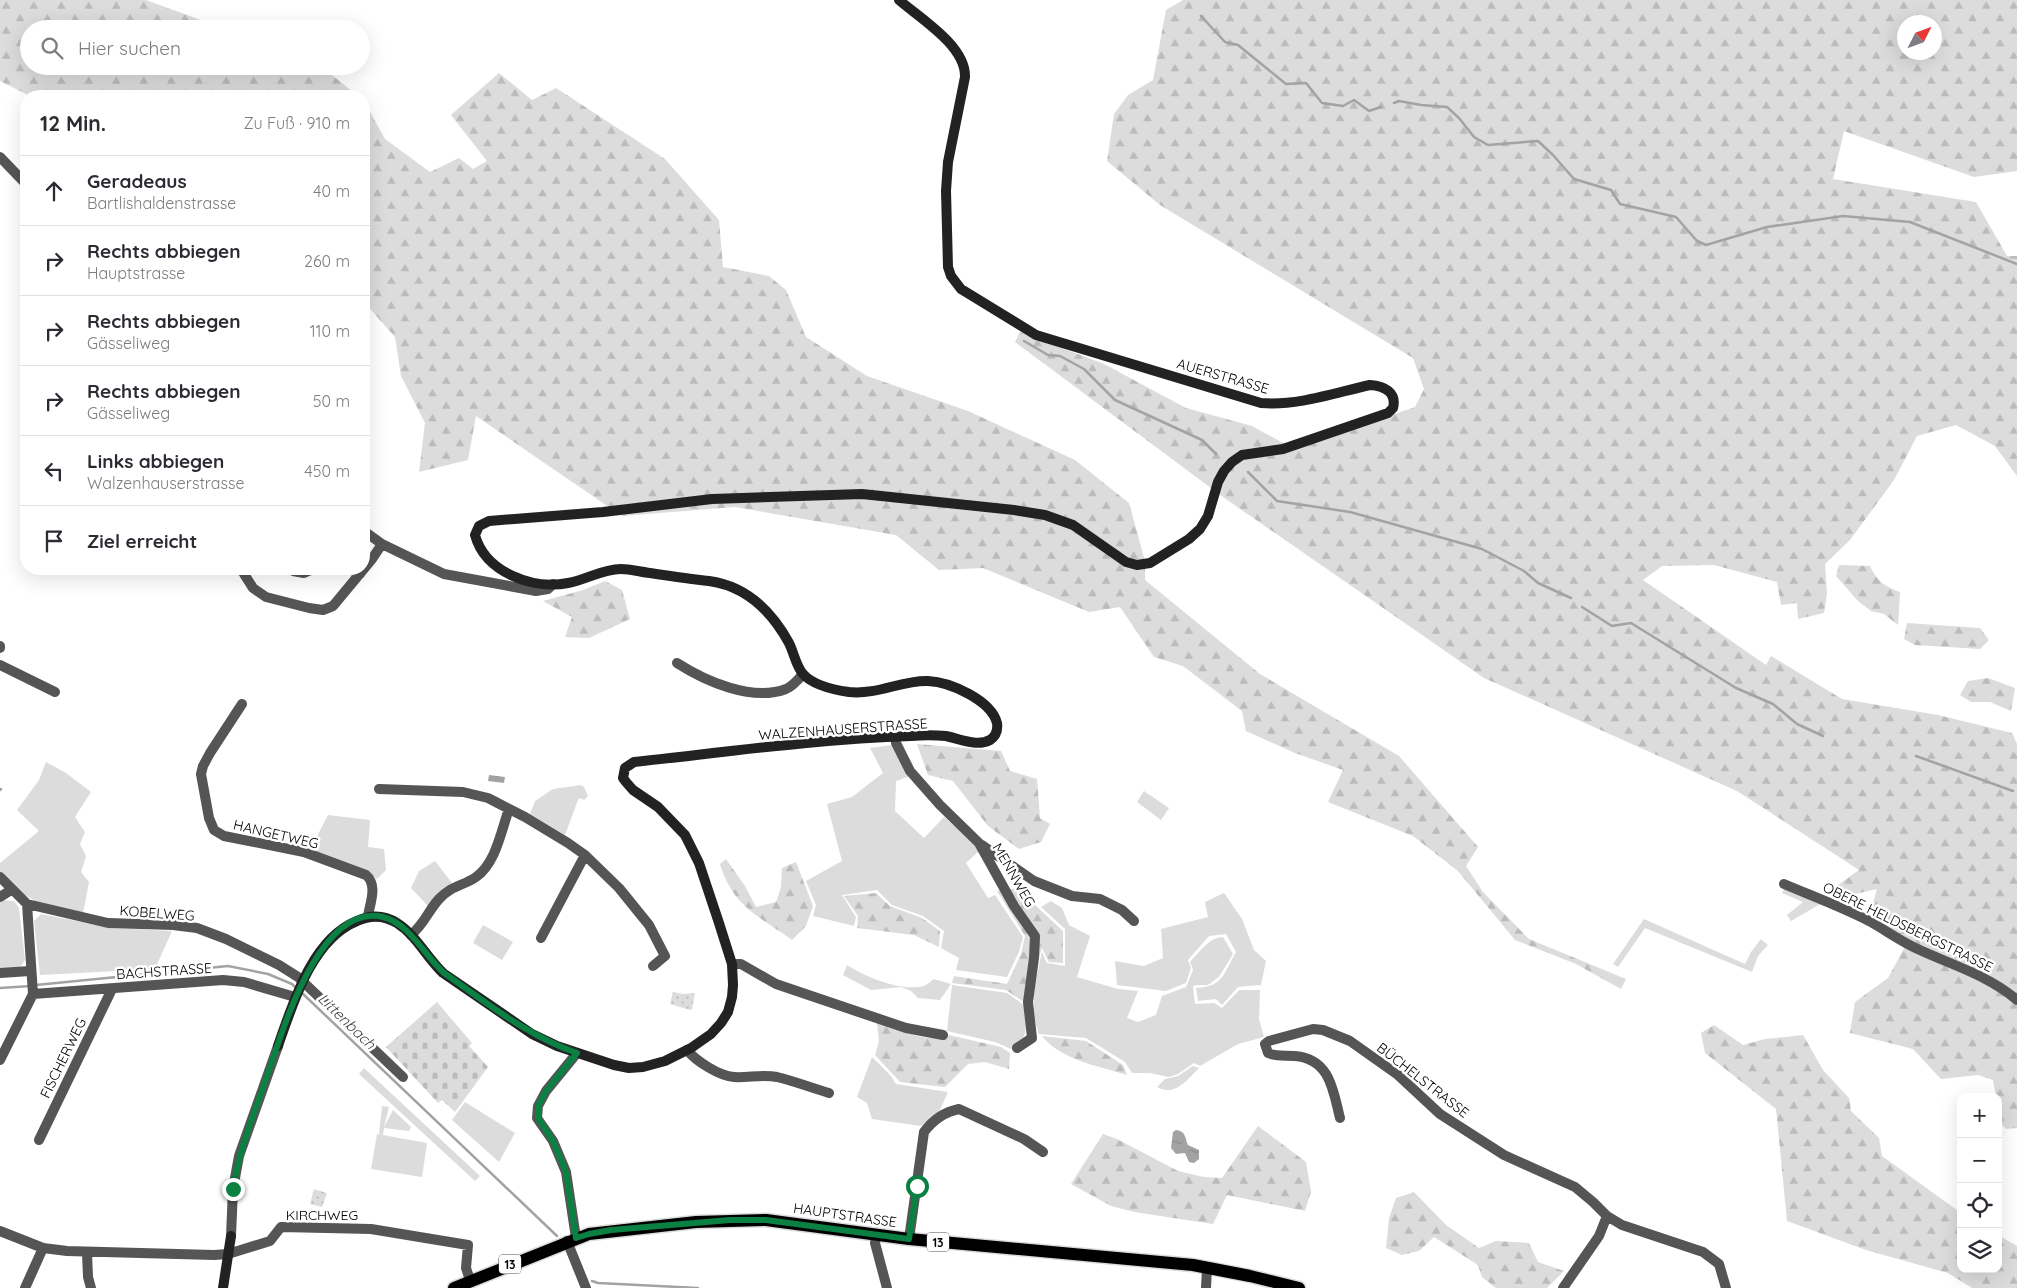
<!DOCTYPE html>
<html lang="de">
<head>
<meta charset="utf-8">
<style>
	body { margin:0; font-family:Quicksand,sans-serif; background:#f7f7f7; color:#2b2b33 }
	.controls { position:absolute; right:15px; bottom:15px; display:grid; overflow:hidden; border-radius:10px; box-shadow:0 5px 20px #0002 }
	.controls button { width:45px; height:45px; display:grid; place-items:center; padding:0; border:0; border-bottom:1px solid #e1e1e2; background:#fff; color:#2b2b33; font:25px sans-serif }
	.compass { position:absolute; left:1897px; top:15px; width:45px; height:45px; border-radius:50%; background:#fff; box-shadow:0 5px 20px #0002; rotate:48deg }
	.stop { position:absolute; width:15px; height:15px; margin:-11px; border:4px solid #0b8043; border-radius:50%; background:#fff }
	.stop.end { background:#0b8043; border-color:#fff; box-shadow:0 1px 5px #0008 }
	.list { margin:0; padding:0; list-style:none }
	h2 { display:flex; justify-content:space-between; align-items:center; height:65px; margin:0; padding:0 20px; font-size:21px }
	h2 small { font-size:16px; font-weight:400; color:#7c7c81 }
	.list li { display:grid; grid-template-columns:32px 1fr auto; gap:15px; align-items:center; box-sizing:border-box; height:70px; padding:0 20px; border-top:1px solid #e1e1e2 }
	.list b { display:block; font-size:19px; white-space:nowrap }
	.list p { margin:0; font-size:16px; white-space:nowrap; color:#7c7c81 }
	.list em { font-size:16px; font-style:normal; color:#7c7c81 }
	.icon { flex:none; width:28px; height:28px; fill:none; stroke:currentColor; stroke-width:2; stroke-linecap:round; stroke-linejoin:round }
	.map { position:relative; flex:none; width:2017px; height:1288px; overflow:hidden }
	.search { position:absolute; background:#fff; box-shadow:0 5px 20px #0002; left:20px; top:20px; width:350px; height:55px; display:flex; align-items:center; gap:12px; box-sizing:border-box; padding:0 18px; border-radius:28px; color:#7c7c81; font-size:19px }
	.panel { position:absolute; background:#fff; box-shadow:0 5px 20px #0002; left:20px; top:90px; width:350px; height:485px; border-radius:20px }
	.map>svg:first-child { display:block }
	.green { fill:#dcdcdc }
	.forest { fill:url(#forest-firs); fill-rule:evenodd }
	.cemetery { fill:url(#cemetery-stones) }
	.park { fill:url(#park-dots) }
	.water { fill:url(#water-ripples) }
	.lines { fill:none; stroke-linecap:round; stroke-linejoin:round }
	.stream { stroke:#a3a3a3; stroke-width:2.5 }
	.primary-casing { stroke:#dbdbdb; stroke-width:15 }
	.street { stroke:#555; stroke-width:10 }
	.secondary { stroke:#222; stroke-width:10 }
	.primary { stroke:#000; stroke-width:12 }
	.route { stroke:#0b8043; stroke-width:6 }
	.labels { text-anchor:middle; dominant-baseline:central; stroke-width:5; stroke-linejoin:round; paint-order:stroke }
	.shield { fill:#fff; stroke:#4c4c4c; stroke-width:1 }
	.shield-label { font-size:12px; font-weight:bold; fill:#000 }
	.street-label { font-size:14px; fill:#000; stroke:#fff }
	.water-label { font-size:15px; font-style:italic; fill:#444; stroke:#fff }
</style>
</head>
<body>
<div class="map">
<svg width="2017" height="1288" viewBox="0 0 2017 1288">
	<defs>
		<pattern id="forest-firs" width="22" height="20" patternUnits="userSpaceOnUse" patternTransform="scale(1.25)"><rect width="22" height="20" fill="#dcdcdc"/><path d="M5 1l3.5 6h-7zM16 11l3.5 6h-7z" fill="#bbb"/></pattern>
		<pattern id="cemetery-stones" width="16" height="16" patternUnits="userSpaceOnUse" patternTransform="scale(1.25)"><rect width="16" height="16" fill="#dcdcdc"/><path d="M2 7V4a2 2 0 0 1 4 0v3zM10 15v-3a2 2 0 0 1 4 0v3z" fill="#bbb"/></pattern>
		<pattern id="park-dots" width="8" height="8" patternUnits="userSpaceOnUse" patternTransform="scale(1.25)"><rect width="8" height="8" fill="#dcdcdc"/><path d="M2 2h.1M6 6h.1" fill="none" stroke="#bbb" stroke-width="1.8" stroke-linecap="round"/></pattern>
		<pattern id="water-ripples" width="26" height="14" patternUnits="userSpaceOnUse" patternTransform="scale(1.25)"><rect width="26" height="14" fill="#a3a3a3"/><path d="M2 4q2-2 4 0t4 0M15 11q2-2 4 0t4 0" fill="none" stroke="#8b8b8b"/></pattern>
	</defs>
	<rect width="100%" height="100%" fill="#fff"/>
	<path class="green" d="M892,745L910,776L896,781L895,811L924,838L944,817L974,843L979,851L966,863L988,898L995,895L1023,937L1019,952L1007,977L956,970L959,958L941,948L944,931L923,916L892,905L877,890L842,895L856,917L854,926L813,916L816,905L806,881L842,861L827,804L852,797L883,773L870,748Z
		M46,762L66,773L91,792L75,817L85,832L80,844L86,856L81,872L89,882L83,914L39,903L21,893L0,871V863L39,831L17,810L39,780Z
		M581,785L584,787L588,796L584,800L580,798L578,800L565,835L530,814L535,801L553,789Z
		M1144,791L1169,808L1161,820L1137,802Z
		M328,815L370,820L368,847L384,849L386,870L377,879L371,874L317,853L313,850L312,846Z
		M435,861L452,883L440,892L429,907L411,888L419,871Z
		M1785,887L1822,903L1791,921L1787,915L1803,902L1782,893Z
		M1224,893L1242,919L1254,950L1266,961L1261,985L1238,987L1222,1005L1216,999L1198,1001L1196,988C1223,987 1224,973 1236,952L1226,934L1209,936L1188,960L1191,968L1186,983L1166,991L1117,985L1115,961L1144,966L1163,958L1161,929L1208,917L1205,902Z
		M0,900L14,901L19,908L25,960L19,969L0,970Z
		M1051,901L1062,908L1069,925L1090,936L1077,977L1118,989L1138,991L1127,1018L1138,1022L1156,1015L1162,996L1186,987L1193,970L1190,962C1199,952 1210,937 1223,937L1233,954L1219,977L1208,985H1195L1193,987L1195,1004L1214,1003L1222,1008L1239,990H1260L1259,1019L1264,1037L1238,1044L1200,1066L1194,1063L1178,1074L1169,1077L1150,1073H1132L1125,1062L1086,1038L1039,1034C1029,1007 1036,979 1042,952L1047,963L1065,966V929L1041,907Z
		M41,914L111,928L172,931L155,969L40,975L34,921Z
		M1644,919L1745,964L1751,952L1761,939L1768,945L1758,956L1752,972L1645,928L1618,967L1613,964Z
		M483,925L513,942L502,960L473,943Z
		M847,965C865,977 902,992 924,986C927,985 931,981 934,979L951,984L940,1000L918,998L911,991L901,987L871,990L843,975Z
		M952,985L1007,993L1024,1005C1024,1026 1032,1037 1011,1049L995,1042L947,1031Z
		M872,1057L891,1076L896,1084L948,1092L939,1112L921,1126L872,1119L867,1103L857,1097Z
		M1193,1066L1199,1068C1187,1080 1175,1097 1157,1087L1165,1079L1178,1076Z
		M364,1068L480,1176L475,1181L359,1074Z
		M465,1102L515,1133L499,1162L452,1120Z
		M382,1106L389,1107L384,1127L393,1110L411,1127L409,1131L384,1128L383,1135L427,1143L422,1177L371,1169L377,1134L381,1135L379,1134Z"/>
	<path class="forest" d="M0,0H146L217,26H254L261,29H29V66H321L358,96H30L0,81Z
		M1183,0H2017V171L1974,177L1844,131L1833,179L1976,202L2007,256H2017V476L1995,446L1956,425L1917,436L1894,480L1850,540L1825,564L1827,593L1824,613L1798,619L1797,603L1781,605L1777,582L1714,565L1662,566L1643,580L1766,665L1771,656L1842,699L1938,715L2012,733L2017,744V1128L2006,1129L1998,1120V1097H1996L1993,1080L1978,1075L1941,1079L1913,1049L1850,1033L1855,1002L1888,978L1908,941L1885,934L1871,910L1877,889L1846,896L1838,885L1859,870L1737,791L1484,678L1223,497L1015,342L1020,332L1104,364L1186,408L1252,426L1294,449L1415,407L1424,389L1413,358L1160,205L1107,161L1114,114L1128,95L1153,80L1166,10ZM1904,22H1934V52H1904Z
		M499,73L532,100L556,88L665,159L719,220L723,267L769,276L786,290L806,337L867,376L968,411L1075,460L1129,503L1145,561V580L1260,674L1399,756L1478,847L1466,866L1483,892L1529,939L1626,979L1621,989L1576,964L1515,940L1458,871L1413,836L1328,802L1343,770L1295,753L1246,731L1242,711L1183,666L1154,657L1120,607L1089,612L983,568L939,570L896,535L735,507L622,516L476,416L468,460L419,472L425,423L401,376L395,337L364,302V101L385,139L430,172L459,158L473,169L487,161L451,115Z
		M1839,565L1870,566C1876,580 1885,587 1900,592L1898,625L1884,614L1871,611L1858,601L1836,576Z
		M605,581L622,590L630,619L589,638L565,637L572,617L543,601L583,590Z
		M1907,623L1980,628L1989,640L1980,649L1915,645L1904,639Z
		M1988,678L2015,688L2011,711L1990,702H1971L1960,695L1968,681Z
		M917,744L1001,751L1010,771L1037,779L1040,818L1050,824L1041,842L1019,849L988,826L953,781L928,775Z
		M726,859L745,886L756,907L776,902L781,887L782,868L796,862L813,906L806,926L792,940C759,916 733,907 720,864Z
		M1017,888L1063,931V963L1049,962L1042,948L1025,1003L1006,990L952,983L954,976L1007,984L1021,954L1025,936L997,891Z
		M876,893L890,906L922,918L940,931L939,947L914,935L857,928L858,916L844,896Z
		M877,1023C894,1029 933,1045 949,1035L1001,1047L1010,1053L1009,1069L985,1062L968,1064L945,1087L900,1082L875,1055L879,1041Z
		M1714,1025L1743,1045L1765,1039L1803,1035L1823,1070L1849,1098L1851,1111L1879,1138L1882,1156L1961,1213V1269H1998V1235L2017,1246V1288H1972L1948,1273L1866,1250L1787,1221L1776,1109L1705,1053L1701,1033Z
		M1042,1036L1086,1041L1123,1065L1127,1075C1099,1066 1061,1060 1042,1036Z
		M1258,1126L1306,1162L1311,1192L1305,1211L1227,1195L1213,1224L1134,1212L1111,1206L1071,1184L1103,1134L1117,1139L1178,1171L1204,1177L1222,1178Z
		M1414,1192L1446,1225L1479,1248L1496,1241L1529,1243L1538,1262L1564,1271L1547,1288H1496L1482,1277L1478,1265L1434,1237L1419,1251L1402,1255L1386,1248L1389,1218L1396,1198Z"/>
	<path class="cemetery" d="M437,1002L472,1043L469,1046L488,1067L455,1112L442,1100L438,1103L386,1047Z"/>
	<path class="park" d="M673,992L683,994L695,993L692,1009L690,1010L670,1004Z
		M314,1189L327,1193L322,1207L310,1204Z"/>
	<path class="water" d="M489,775L505,777L504,783L488,781Z
		M1176,1130C1186,1131 1185,1138 1188,1145L1199,1150V1159L1194,1163L1189,1162L1185,1153L1176,1154L1171,1148L1173,1132Z"/>
	<g class="lines">
		<path class="stream" d="M1201,16L1225,42L1238,45L1286,84L1306,83L1322,103L1343,106L1354,100L1369,111L1381,107
			M1394,103L1399,101L1421,105L1447,107L1459,118L1474,137L1488,145L1538,141L1553,155L1574,179L1611,190L1620,204L1676,217L1697,241L1706,245L1767,227L1843,216L1910,222L2017,264
			M1024,341L1048,355L1060,356L1084,369L1115,400L1202,440L1216,454
			M1248,472L1277,501L1350,512L1482,549L1524,571L1538,583L1571,598
			M1582,607L1612,626L1631,623L1736,688L1773,704L1797,724L1823,736
			M1916,756L2013,791
			M0,790L1,789
			M36,985L228,966L268,974L292,984L296,988
			M0,988L31,986
			M302,993L557,1236
			M592,1281L598,1283L698,1288"/>
		<g class="primary-casing">
			<path id="primary" d="M454,1288L589,1234L696,1222L766,1220L909,1239L1193,1265L1250,1276L1299,1288"/>
		</g>
		<path class="street" d="M0,157L26,184
			M364,531L382,544L444,574L536,591L548,589L553,584
			M241,569L253,588L266,597L309,608L323,610L333,606L372,559L382,544
			M350,569L360,574
			M293,571L304,573L313,569
			M0,646V648
			M677,663C705,681 752,702 786,689C793,686 798,680 803,674
			M0,665L55,692
			M242,704L210,753L203,766L201,774L209,818L214,830L224,836L304,852L366,875C378,885 370,903 368,916
			M895,737L896,743L910,771L940,805L979,843L1014,906L1035,936L1034,958L1028,1002L1032,1038L1017,1048
			M379,789L463,792L488,798L525,817L568,843L585,855L619,888L649,925L665,956L653,966
			M982,845L1034,881L1072,896L1100,899L1122,910L1134,921
			M0,877L27,904L108,923L173,925L197,928L226,939L279,965L298,977L403,1077
			M1784,884C1812,896 1842,907 1869,921C1887,931 1903,943 1922,951C1955,966 1989,976 2017,1000
			M0,897L11,890
			M411,935C425,923 428,911 439,899C452,885 463,886 476,877C496,863 501,831 509,809
			M541,938L585,855
			M732,964H741L776,984L906,1028L943,1035
			M0,973L30,971
			M33,994L223,980L244,982L295,997
			M687,1050C696,1061 719,1076 734,1077C748,1078 762,1074 777,1077C794,1081 812,1088 829,1093
			M0,1060L33,994L27,904
			M1340,1118C1333,1090 1330,1059 1295,1056C1286,1055 1277,1057 1268,1053L1265,1044L1269,1041L1313,1029L1323,1030L1350,1041L1398,1075L1440,1114L1504,1155L1575,1187L1593,1202L1607,1216L1622,1225L1703,1252L1719,1264L1726,1288
			M39,1140L112,989
			M0,1231L43,1248L67,1251L214,1255L228,1254L270,1241L281,1227L371,1229L468,1245L466,1268L470,1280
			M876,1235L875,1243L887,1288
			M231,1236L233,1189L239,1156L278,1046
			M576,1238L566,1172L553,1141L537,1118L538,1106L546,1091L577,1053
			M909,1239L924,1132C933,1120 944,1112 959,1109L1024,1139L1043,1152
			M567,1241L586,1288
			M87,1253L88,1277L91,1288
			M25,1288L43,1248
			M1206,1288L1207,1268
			M1563,1288L1599,1236L1607,1216"/>
		<path class="secondary" d="M278,1046C293,1003 312,939 357,921C370,915 384,915 397,923C416,935 427,958 443,973L532,1034L557,1046L614,1065L629,1068L643,1067L665,1061L691,1048L711,1034L721,1023L728,1012L732,997L733,985L732,964L719,923L699,863L685,835L658,807L633,790L626,782L623,778L625,768L634,762C726,752 819,739 911,736C923,735 935,735 946,736C960,739 977,747 990,740C996,736 998,730 997,723C991,700 950,682 928,681C902,680 878,695 849,692C835,690 813,685 803,674C796,666 794,653 789,643C772,612 746,586 709,581C690,579 670,576 650,573C641,572 630,569 621,569C602,569 586,580 568,583C532,590 485,572 475,535L479,526L489,521L603,512L712,499L862,494L1014,510L1045,515L1073,525L1126,562L1137,565L1150,563L1189,539L1200,529L1208,516L1218,482L1224,471L1232,462L1242,455L1283,449L1388,413L1393,408C1397,392 1384,386 1370,385C1334,393 1298,406 1261,403L1036,335L961,289L951,276L948,267L946,191L948,162L965,77C966,46 921,19 899,0
			M223,1288L231,1236"/>
		<use href="#primary" class="primary"/>
	</g>
	<g class="lines">
		<path class="route" d="M233,1189C239,1149 254,1114 267,1076C282,1033 319,902 383,917C409,923 425,956 444,973C486,1002 527,1036 577,1053L546,1091L538,1106V1118L553,1141L566,1172L576,1238L589,1234L611,1230L730,1220H766L909,1239L917,1186"/>
	</g>
	<g class="labels">
		<g class="shield">
			<rect x="927" y="1232.5" width="22" height="19" rx="4"/>
			<rect x="499" y="1254.5" width="22" height="19" rx="4"/>
		</g>
		<g class="shield-label">
			<text x="938" y="1242">13</text>
			<text x="510" y="1264">13</text>
		</g>
		<g class="street-label">
			<text transform="translate(1223 376) rotate(16)">AUERSTRASSE</text>
			<text transform="translate(843 729) rotate(-4)">WALZENHAUSERSTRASSE</text>
			<text transform="translate(276 834) rotate(13)">HANGETWEG</text>
			<text transform="translate(1014 875) rotate(60)">MENNWEG</text>
			<text transform="translate(157 913) rotate(4)">KOBELWEG</text>
			<text transform="translate(1908 927) rotate(26)">OBERE HELDSBERGSTRASSE</text>
			<text transform="translate(164 971) rotate(-4)">BACHSTRASSE</text>
			<text transform="translate(63 1058) rotate(-64)">FISCHERWEG</text>
			<text transform="translate(1423 1080) rotate(38)">BÜCHELSTRASSE</text>
			<text x="322" y="1215">KIRCHWEG</text>
			<text transform="translate(845 1215) rotate(8)">HAUPTSTRASSE</text>
		</g>
		<g class="water-label">
			<text transform="translate(347 1021) rotate(44)">Littenbach</text>
		</g>
	</g>
</svg>
<div class="controls">
<button>+</button>
<button>−</button>
<button><svg class="icon" aria-label="locate" viewBox="0 0 24 24"><circle cx="12" cy="12" r="6"/><path d="M12 2v4M12 18v4M2 12h4M18 12h4"/></svg></button>
<button><svg class="icon" aria-label="layers" viewBox="0 0 24 24"><path d="M12 4l9 5-9 5-9-5zM3 14l9 5 9-5"/></svg></button>
</div>
<svg class="compass" viewBox="-18 -18 36 36"><path d="M0-13l5 13h-10z" fill="#e53935"/><path d="M0 13l5-13h-10z" fill="#7c7c81"/></svg>
<div class="stop" style="left:917px;top:1186px"></div>
<div class="stop end" style="left:233px;top:1189px"></div>
<div class="search"><svg class="icon" aria-label="search" viewBox="0 0 24 24"><circle cx="10" cy="10" r="6"/><path d="M15 15l6 6"/></svg>Hier suchen</div>
<section class="panel">
<h2>12 Min.<small>Zu Fuß · 910 m</small></h2>
<ul class="list">
<li><svg class="icon" aria-label="ahead" viewBox="0 0 24 24"><path d="M12 20V5M6 11l6-6 6 6"/></svg><div><b>Geradeaus</b><p>Bartlishaldenstrasse</p></div><em>40 m</em></li>
<li><svg class="icon" aria-label="right" viewBox="0 0 24 24"><path d="M7 20v-9h11M14 6l5 5-5 5"/></svg><div><b>Rechts abbiegen</b><p>Hauptstrasse</p></div><em>260 m</em></li>
<li><svg class="icon" aria-label="right" viewBox="0 0 24 24"><path d="M7 20v-9h11M14 6l5 5-5 5"/></svg><div><b>Rechts abbiegen</b><p>Gässeliweg</p></div><em>110 m</em></li>
<li><svg class="icon" aria-label="right" viewBox="0 0 24 24"><path d="M7 20v-9h11M14 6l5 5-5 5"/></svg><div><b>Rechts abbiegen</b><p>Gässeliweg</p></div><em>50 m</em></li>
<li><svg class="icon" aria-label="left" viewBox="0 0 24 24"><path d="M17 20v-9H6M10 6l-5 5 5 5"/></svg><div><b>Links abbiegen</b><p>Walzenhauserstrasse</p></div><em>450 m</em></li>
<li><svg class="icon" aria-label="arrive" viewBox="0 0 24 24"><path d="M6 21V4h12l-3 4 3 4H6"/></svg><div><b>Ziel erreicht</b></div></li>
</ul>
</section>
</div>
</body>
</html>
